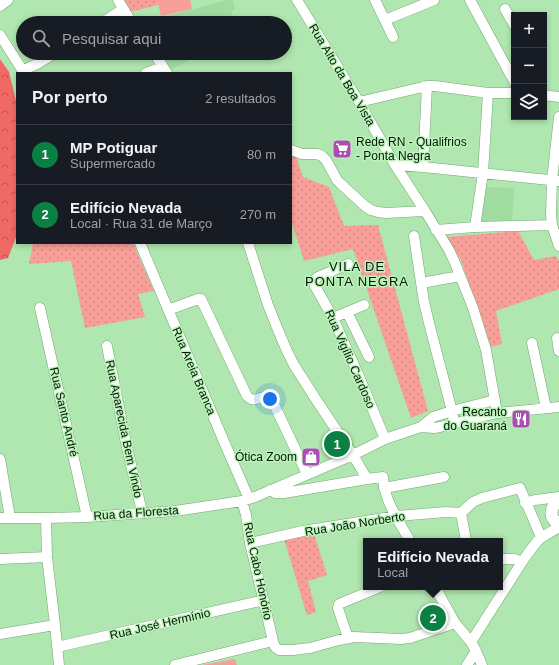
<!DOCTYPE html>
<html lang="pt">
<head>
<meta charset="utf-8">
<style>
	body { margin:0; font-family:Arial,sans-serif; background:#242831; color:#f1f3f6 }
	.controls { position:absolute; right:12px; top:12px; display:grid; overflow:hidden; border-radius:0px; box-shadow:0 2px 6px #0003 }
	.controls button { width:36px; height:36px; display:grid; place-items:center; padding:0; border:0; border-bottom:1px solid #363941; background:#171b24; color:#f1f3f6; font:20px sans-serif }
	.you { position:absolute; left:270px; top:399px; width:14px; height:14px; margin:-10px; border:3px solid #fff; border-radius:50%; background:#1a73e8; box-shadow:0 0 0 6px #1a73e833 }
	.badge { display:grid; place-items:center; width:26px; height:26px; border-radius:50%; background:#0b8043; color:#fff; font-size:13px; font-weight:700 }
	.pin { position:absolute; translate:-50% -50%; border:2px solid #fff; box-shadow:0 1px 4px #0006 }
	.popup { position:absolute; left:363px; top:538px; width:140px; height:52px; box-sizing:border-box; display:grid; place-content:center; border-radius:0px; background:#171b24; filter:drop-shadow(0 1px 3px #0005); font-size:13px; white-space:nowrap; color:#9ea1a6 }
	.popup b { font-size:15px; color:#f1f3f6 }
	.popup::after { content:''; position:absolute; left:50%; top:100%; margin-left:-8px; border:8px solid transparent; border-top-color:#171b24 }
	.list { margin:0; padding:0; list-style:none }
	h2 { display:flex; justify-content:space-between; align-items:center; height:52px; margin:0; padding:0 16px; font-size:17px }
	h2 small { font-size:13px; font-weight:400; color:#9ea1a6 }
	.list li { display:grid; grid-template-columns:26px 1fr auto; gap:12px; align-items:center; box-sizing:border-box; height:60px; padding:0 16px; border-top:1px solid #363941 }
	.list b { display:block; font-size:15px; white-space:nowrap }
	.list p { margin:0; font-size:13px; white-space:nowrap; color:#9ea1a6 }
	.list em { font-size:13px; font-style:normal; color:#9ea1a6 }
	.icon { flex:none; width:22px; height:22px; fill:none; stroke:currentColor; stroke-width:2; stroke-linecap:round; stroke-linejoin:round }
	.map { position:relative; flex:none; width:559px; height:665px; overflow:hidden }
	.search { position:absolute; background:#171b24; box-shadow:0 2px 6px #0003; left:16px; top:16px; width:276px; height:44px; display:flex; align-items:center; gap:10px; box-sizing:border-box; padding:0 14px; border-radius:22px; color:#9ea1a6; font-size:15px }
	.panel { position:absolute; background:#171b24; box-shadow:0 2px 6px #0003; left:16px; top:72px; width:276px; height:172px; border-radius:0px }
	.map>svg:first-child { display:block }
	.built { fill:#a0dca0 }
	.grass { fill:url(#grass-dots) }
	.forest { fill:url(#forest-crowns) }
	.park { fill:#f99f99 }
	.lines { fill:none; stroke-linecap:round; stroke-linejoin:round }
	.minor-casing { stroke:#74a773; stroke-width:11 }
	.major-casing { stroke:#74a773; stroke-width:13 }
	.minor { stroke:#fff; stroke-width:10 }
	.major { stroke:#fff; stroke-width:12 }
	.labels { text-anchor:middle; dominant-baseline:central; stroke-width:3; stroke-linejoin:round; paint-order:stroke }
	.street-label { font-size:12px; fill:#031604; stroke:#bcf3bb }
	.poi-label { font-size:12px; fill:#031604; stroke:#bcf3bb; text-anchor:end }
	.neighbourhood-label { font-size:13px; letter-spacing:1px; fill:#031604; stroke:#bcf3bb }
</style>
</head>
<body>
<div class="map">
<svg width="559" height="665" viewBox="0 0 559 665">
	<defs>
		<pattern id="grass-dots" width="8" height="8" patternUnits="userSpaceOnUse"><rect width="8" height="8" fill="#f99f99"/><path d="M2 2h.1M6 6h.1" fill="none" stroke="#d48882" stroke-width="1.8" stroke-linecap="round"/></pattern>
		<pattern id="forest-crowns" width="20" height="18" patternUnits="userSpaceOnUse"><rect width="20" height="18" fill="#f16965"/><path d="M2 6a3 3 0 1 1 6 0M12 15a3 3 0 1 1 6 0" fill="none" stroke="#c15551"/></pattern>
	</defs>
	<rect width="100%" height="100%" fill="#b0e6af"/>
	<path class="built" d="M227,0H233L235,9L231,12L235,23H141Z
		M158,53H203L170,70Z
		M483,187L514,188L512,220L481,222Z"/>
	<path class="grass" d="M116,0H157L158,5L126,13Z
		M291,153L296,156L303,177L329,187L344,226L378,225L428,411L411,418L353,249L304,261L291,220Z
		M518,231L534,260L556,256L559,261V289L496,311L502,344L491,347L461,260L446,237Z
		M33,243H133L154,291L138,294L145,317L85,328L71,261L29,264Z
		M314,534L327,575L308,581L316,612L307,615L284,539Z"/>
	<path class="forest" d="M0,59L9,72L17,105V235L8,258L0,260Z"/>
	<path class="park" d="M157,0H190L192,9L161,16Z
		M235,659L237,665H202Z"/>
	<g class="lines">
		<g class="minor-casing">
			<path id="minor" d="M118,0L132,23
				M297,0L359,102L395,165L425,211L449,250L455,263L473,308L486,350L497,413
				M375,0L393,37
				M470,0L514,81
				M0,6L8,0
				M505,9L514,25
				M385,20L434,0
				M102,23L123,9
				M0,35L21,68L24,70L37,64L55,53
				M154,53L167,73
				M146,73L163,67
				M544,95L559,97
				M359,102L427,86H435L488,93H514
				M559,117L552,180L551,215L552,225L559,246
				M291,150L302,154H317L322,156L326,160L337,180L341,184L365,206L371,210L378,212L386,213L425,211
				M395,165L423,167L559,181
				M423,167L427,86
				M475,227L483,173L488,93
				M436,230L475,227L552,225
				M414,236L424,302L430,327L452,411L454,423
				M140,243L225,444L249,499
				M248,243L268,305L278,330L287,351L294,365L317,401L353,455L367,479
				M348,264L318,277C314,279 314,282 315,286L333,318L358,374L385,439
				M421,283L460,276
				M40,308L87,517
				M168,310L198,299H201L247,396C256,406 261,391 272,400L307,474
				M347,312L369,357
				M333,318L364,305
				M557,338L559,351
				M532,343L546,408
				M107,346L126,443L142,512
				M421,427L433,417L452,411L495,400
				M0,459L10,518
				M384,488L444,477
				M270,490L275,493H284L367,479L383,477C384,501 399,521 410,541
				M242,501L246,515L250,543L273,641L275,647L279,650H293L310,648L339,640L354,637L401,639L410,638L455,623
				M525,503L535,500L559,497
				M461,513L466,541
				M0,518H46L87,517L175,511L242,501L255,497L353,455L385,439L421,427L434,428L440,427L497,413L559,407
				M46,518L47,557L55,625L59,665
				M250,543L303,531L397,516L446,512L461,513L473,502L482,498L520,488L541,537
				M0,559L47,557
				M500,559H515L522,562
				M435,587L455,623L471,642L476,651L467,665
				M0,634L55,625
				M348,638L338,608L339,604L380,587
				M471,642L522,562C527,555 536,541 542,537C548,533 554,531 559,527
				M57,647L264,600
				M476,651L482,665
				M175,665L273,641"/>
		</g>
		<g class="major-casing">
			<path id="major" d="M559,500C550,507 548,518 559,524"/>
		</g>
		<use href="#minor" class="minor"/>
		<use href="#major" class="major"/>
	</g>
	<defs>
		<g id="supermarket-square" transform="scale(1)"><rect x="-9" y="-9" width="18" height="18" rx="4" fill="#ac4cb4" stroke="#bcf3bb"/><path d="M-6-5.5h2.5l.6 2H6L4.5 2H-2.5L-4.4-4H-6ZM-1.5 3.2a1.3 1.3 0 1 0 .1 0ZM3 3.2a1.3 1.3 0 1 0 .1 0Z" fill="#fff"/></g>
		<g id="restaurant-square" transform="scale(1)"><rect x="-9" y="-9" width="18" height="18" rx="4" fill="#ac4cb4" stroke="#bcf3bb"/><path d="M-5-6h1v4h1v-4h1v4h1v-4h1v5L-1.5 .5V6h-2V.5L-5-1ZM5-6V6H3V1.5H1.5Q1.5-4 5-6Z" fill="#fff"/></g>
		<g id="shop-square" transform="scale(1)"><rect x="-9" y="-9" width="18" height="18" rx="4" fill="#ac4cb4" stroke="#bcf3bb"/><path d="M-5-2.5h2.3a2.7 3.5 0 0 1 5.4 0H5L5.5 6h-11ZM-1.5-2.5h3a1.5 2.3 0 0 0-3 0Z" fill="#fff"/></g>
	</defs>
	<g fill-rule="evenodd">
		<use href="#supermarket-square" x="342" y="149"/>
		<use href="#restaurant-square" x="521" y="419"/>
		<use href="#shop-square" x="311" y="457"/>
	</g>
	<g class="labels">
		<g class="street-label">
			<text transform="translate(342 75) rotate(59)">Rua Alto da Boa Vista</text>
			<text transform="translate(350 359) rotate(66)">Rua Vigílio Cardoso</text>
			<text transform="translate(194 371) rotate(67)">Rua Areia Branca</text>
			<text transform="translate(64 412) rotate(77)">Rua Santo André</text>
			<text transform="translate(124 429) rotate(78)">Rua Aparecida Bem Vindo</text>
			<text transform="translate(136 513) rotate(-4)">Rua da Floresta</text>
			<text transform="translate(355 524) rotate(-9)">Rua João Norberto</text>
			<text transform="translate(258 571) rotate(78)">Rua Cabo Honório</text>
			<text transform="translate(160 624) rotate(-13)">Rua José Hermínio</text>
		</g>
		<g class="poi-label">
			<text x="356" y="142" text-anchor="start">Rede RN - Qualifrios<tspan x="356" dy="14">- Ponta Negra</tspan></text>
			<text x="507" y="412">Recanto<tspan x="507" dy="14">do Guaraná</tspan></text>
			<text x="297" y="457">Ótica Zoom</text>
		</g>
		<g class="neighbourhood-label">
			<text x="357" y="266">VILA DE<tspan x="357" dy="15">PONTA NEGRA</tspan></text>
		</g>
	</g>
</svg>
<div class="controls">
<button>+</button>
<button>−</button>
<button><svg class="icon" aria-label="layers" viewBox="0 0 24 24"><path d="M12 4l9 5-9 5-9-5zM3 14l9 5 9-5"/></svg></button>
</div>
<div class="you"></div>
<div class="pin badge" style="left:337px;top:444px">1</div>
<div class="pin badge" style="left:433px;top:618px">2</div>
<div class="popup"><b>Edifício Nevada</b>Local</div>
<div class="search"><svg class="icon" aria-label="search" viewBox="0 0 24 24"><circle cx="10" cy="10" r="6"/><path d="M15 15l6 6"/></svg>Pesquisar aqui</div>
<section class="panel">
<h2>Por perto<small>2 resultados</small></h2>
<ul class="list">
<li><span class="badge">1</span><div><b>MP Potiguar</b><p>Supermercado</p></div><em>80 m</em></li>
<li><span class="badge">2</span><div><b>Edifício Nevada</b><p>Local · Rua 31 de Março</p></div><em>270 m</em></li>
</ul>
</section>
</div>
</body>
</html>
